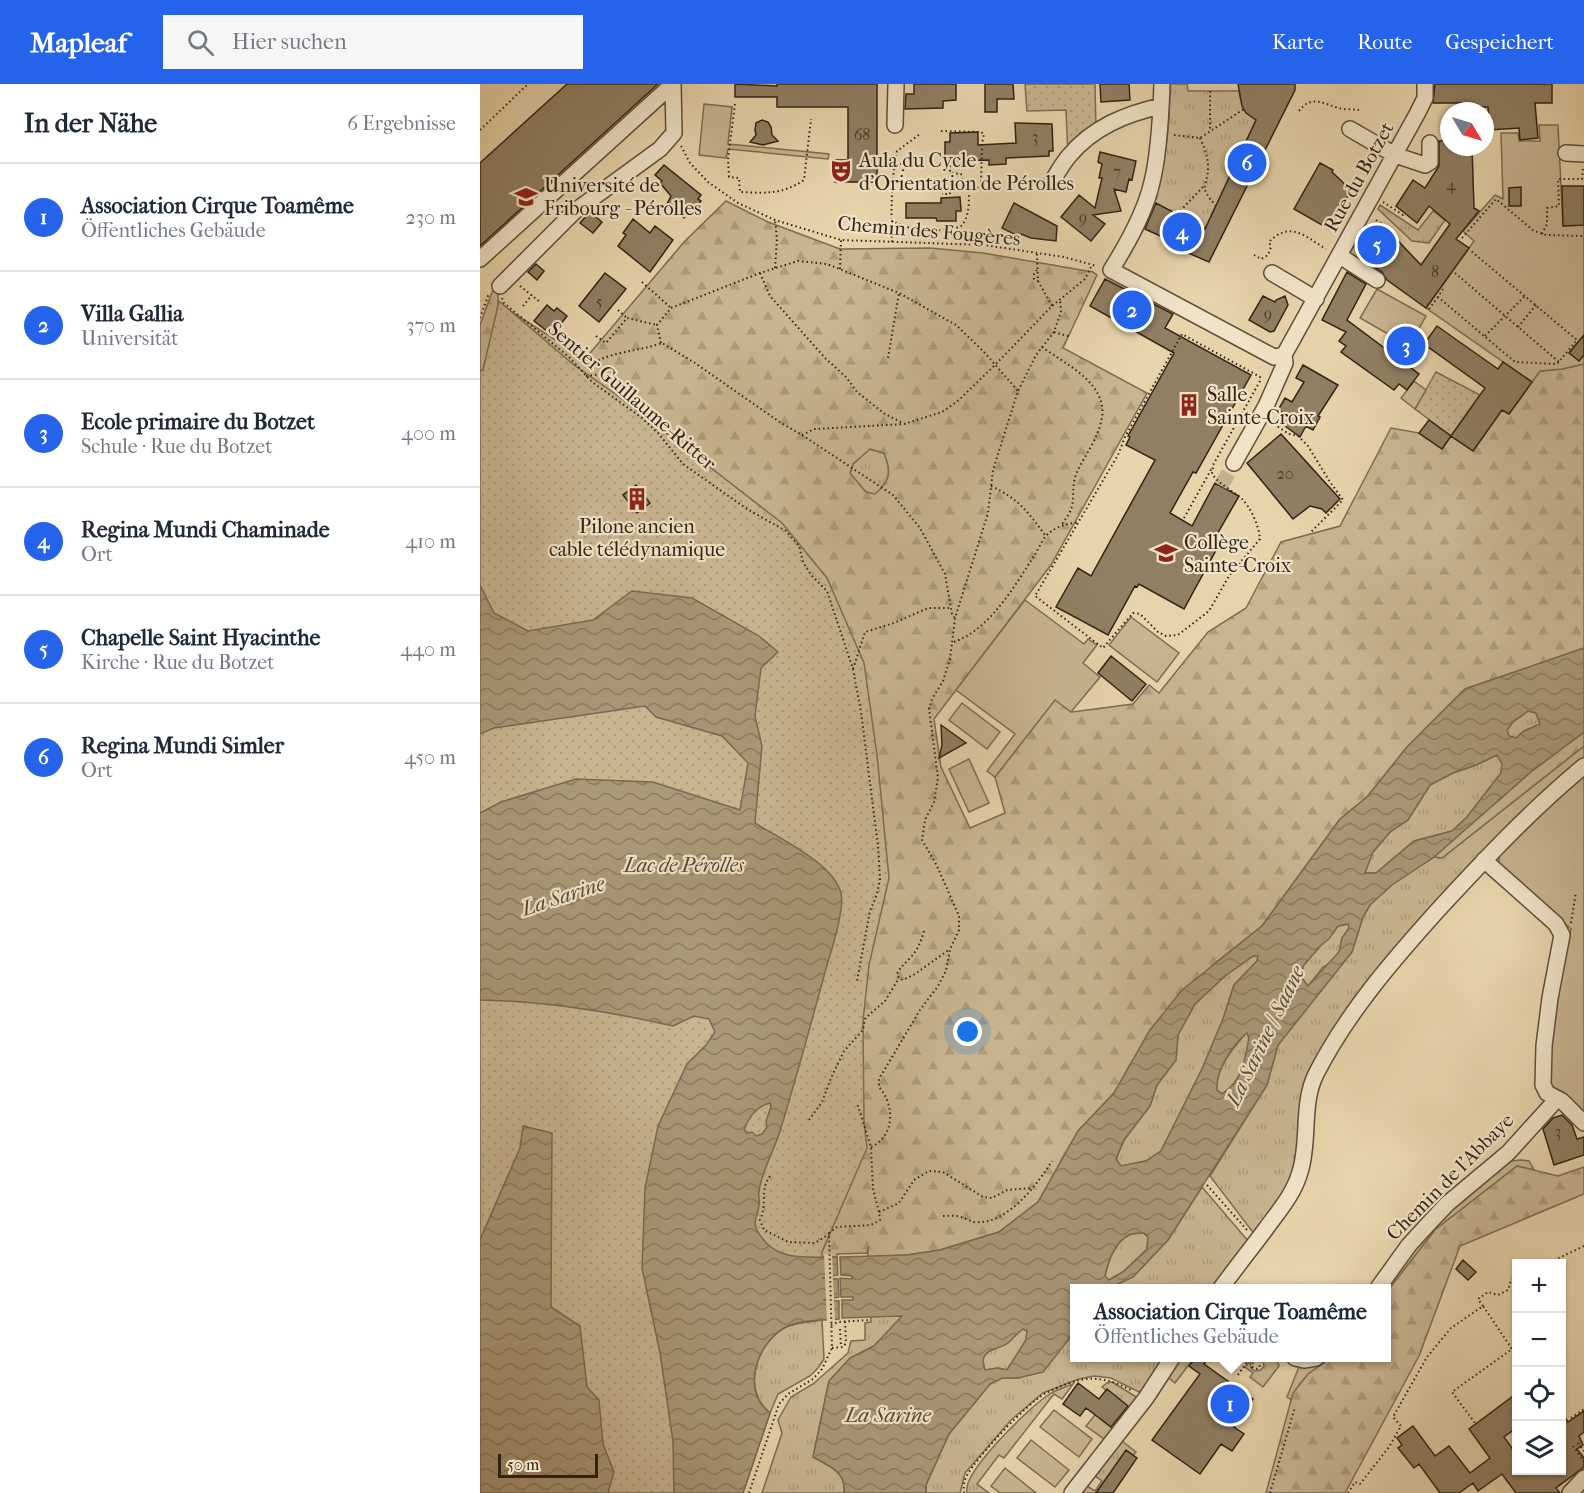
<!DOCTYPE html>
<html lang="de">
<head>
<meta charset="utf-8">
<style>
	body { margin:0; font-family:"IM FELL French Canon",serif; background:#f6f6f7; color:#1f2937 }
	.controls { position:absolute; right:18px; bottom:18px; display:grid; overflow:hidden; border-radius:0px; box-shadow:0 2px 4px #0004 }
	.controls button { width:54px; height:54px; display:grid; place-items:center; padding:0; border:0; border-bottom:2px solid #e0e1e3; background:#fff; color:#1f2937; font:30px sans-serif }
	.compass { position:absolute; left:960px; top:18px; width:54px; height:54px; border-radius:50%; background:#fff; box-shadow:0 2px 4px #0004; rotate:128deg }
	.scale { position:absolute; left:18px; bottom:15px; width:100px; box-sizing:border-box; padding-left:6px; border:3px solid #312314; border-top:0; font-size:16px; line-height:21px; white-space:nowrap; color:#312314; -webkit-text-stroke:4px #f0e3c8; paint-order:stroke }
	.you { position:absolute; left:488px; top:948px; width:21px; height:21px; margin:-15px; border:4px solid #fff; border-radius:50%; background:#1a73e8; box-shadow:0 0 0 9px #1a73e833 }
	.badge { display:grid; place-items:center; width:39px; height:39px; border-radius:50%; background:#2563eb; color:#fff; font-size:20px; font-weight:700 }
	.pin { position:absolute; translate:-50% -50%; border:3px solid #fff; box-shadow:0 2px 6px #0006 }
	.popup { position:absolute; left:590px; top:1200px; width:321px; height:78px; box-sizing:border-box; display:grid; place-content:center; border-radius:0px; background:#fff; filter:drop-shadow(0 2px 4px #0005); font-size:20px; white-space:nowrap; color:#747a83 }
	.popup b { font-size:22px; color:#1f2937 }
	.popup::after { content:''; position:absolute; left:50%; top:100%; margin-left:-12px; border:12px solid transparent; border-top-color:#fff }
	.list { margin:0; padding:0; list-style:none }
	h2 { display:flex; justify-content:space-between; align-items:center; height:78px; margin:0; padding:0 24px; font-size:26px }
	h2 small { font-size:20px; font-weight:400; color:#747a83 }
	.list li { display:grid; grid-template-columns:39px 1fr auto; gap:18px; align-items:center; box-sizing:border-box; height:108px; padding:0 24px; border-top:2px solid #e0e1e3 }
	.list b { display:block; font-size:22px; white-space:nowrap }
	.list p { margin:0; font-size:20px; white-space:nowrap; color:#747a83 }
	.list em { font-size:20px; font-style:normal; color:#747a83 }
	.icon { flex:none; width:33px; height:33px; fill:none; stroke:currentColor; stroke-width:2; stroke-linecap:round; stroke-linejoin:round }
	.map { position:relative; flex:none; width:1104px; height:1409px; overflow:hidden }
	header { display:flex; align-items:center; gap:36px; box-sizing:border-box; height:84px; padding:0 30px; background:#2563eb; color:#fff }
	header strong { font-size:28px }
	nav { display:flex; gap:33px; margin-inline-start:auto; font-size:21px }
	.search { width:420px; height:54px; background:#f6f6f7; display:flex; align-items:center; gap:15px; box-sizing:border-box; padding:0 21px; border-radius:0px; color:#747a83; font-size:22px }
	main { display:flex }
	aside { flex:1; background:#fff }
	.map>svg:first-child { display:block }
	.grass { fill:url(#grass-tufts); stroke:#7d6c52; stroke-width:1.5 }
	.forest { fill:url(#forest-firs); stroke:#7d6c52; stroke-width:1.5; fill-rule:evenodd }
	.park { fill:url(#park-dots); stroke:#7d6c52; stroke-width:1.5 }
	.garden { fill:#c9b691; stroke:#7d6c52; stroke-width:1.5 }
	.water { fill:url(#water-waves); stroke:#7a6950; stroke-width:1.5; fill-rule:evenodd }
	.pier { fill:#e8d4ab }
	.building { fill:#907f63; stroke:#312314; stroke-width:1.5 }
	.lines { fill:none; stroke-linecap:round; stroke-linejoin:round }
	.minor-tunnel { stroke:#c3b18d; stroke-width:15; stroke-dasharray:15 8; stroke-linecap:butt }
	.minor-casing { stroke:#5f4f3a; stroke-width:18 }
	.path { stroke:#312314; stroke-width:2; stroke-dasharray:1.5 3; stroke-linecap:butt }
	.minor { stroke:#f0e3c8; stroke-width:15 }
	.labels { text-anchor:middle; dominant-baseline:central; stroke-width:4.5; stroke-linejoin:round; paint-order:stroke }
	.number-label { font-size:16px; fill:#493a28 }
	.poi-label { font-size:20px; fill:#312314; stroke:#f0e3c8; text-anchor:start }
	.street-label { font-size:20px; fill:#312314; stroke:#f0e3c8 }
	.park-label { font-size:20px; font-style:italic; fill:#574833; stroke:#f0e3c8 }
	.water-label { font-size:21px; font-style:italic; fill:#5b4c37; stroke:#f0e3c8 }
</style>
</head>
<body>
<header>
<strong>Mapleaf</strong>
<div class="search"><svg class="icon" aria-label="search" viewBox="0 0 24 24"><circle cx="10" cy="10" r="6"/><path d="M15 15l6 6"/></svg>Hier suchen</div>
<nav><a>Karte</a><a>Route</a><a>Gespeichert</a></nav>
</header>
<main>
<aside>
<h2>In der Nähe<small>6 Ergebnisse</small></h2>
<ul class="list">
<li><span class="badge">1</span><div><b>Association Cirque Toamême</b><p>Öffentliches Gebäude</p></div><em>230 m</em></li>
<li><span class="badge">2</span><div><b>Villa Gallia</b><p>Universität</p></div><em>370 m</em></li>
<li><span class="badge">3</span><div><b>Ecole primaire du Botzet</b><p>Schule · Rue du Botzet</p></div><em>400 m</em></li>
<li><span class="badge">4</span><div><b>Regina Mundi Chaminade</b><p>Ort</p></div><em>410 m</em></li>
<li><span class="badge">5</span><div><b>Chapelle Saint Hyacinthe</b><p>Kirche · Rue du Botzet</p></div><em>440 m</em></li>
<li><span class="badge">6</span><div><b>Regina Mundi Simler</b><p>Ort</p></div><em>450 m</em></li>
</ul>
</aside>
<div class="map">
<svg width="1104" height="1409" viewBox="0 0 1104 1409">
	<defs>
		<pattern id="grass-tufts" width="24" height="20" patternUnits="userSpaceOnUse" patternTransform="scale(1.5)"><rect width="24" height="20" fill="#c9b691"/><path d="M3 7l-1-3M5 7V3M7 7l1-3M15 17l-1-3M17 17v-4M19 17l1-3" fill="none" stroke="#ad9c7c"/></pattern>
		<pattern id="forest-firs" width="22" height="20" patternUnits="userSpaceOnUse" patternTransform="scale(1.5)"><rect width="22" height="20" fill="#c9b691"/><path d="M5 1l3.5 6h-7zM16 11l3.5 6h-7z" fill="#ad9c7c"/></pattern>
		<pattern id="park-dots" width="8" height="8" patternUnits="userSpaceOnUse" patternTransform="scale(1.5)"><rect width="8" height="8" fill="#c9b691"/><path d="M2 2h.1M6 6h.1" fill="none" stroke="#ad9c7c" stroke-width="1.8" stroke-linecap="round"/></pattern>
		<pattern id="water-waves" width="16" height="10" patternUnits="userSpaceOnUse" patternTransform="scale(1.5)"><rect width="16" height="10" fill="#aa9878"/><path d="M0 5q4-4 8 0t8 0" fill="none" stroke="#8b7c61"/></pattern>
	</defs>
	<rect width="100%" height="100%" fill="#e8d4ab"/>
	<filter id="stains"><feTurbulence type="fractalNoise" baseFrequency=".00333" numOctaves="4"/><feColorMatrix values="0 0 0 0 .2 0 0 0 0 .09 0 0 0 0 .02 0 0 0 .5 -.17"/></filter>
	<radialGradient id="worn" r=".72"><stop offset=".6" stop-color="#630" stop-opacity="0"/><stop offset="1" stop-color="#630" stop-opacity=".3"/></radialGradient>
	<path class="grass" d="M690,0H707L708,7H759C761,22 764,27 776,36L725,145L673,118C686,77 690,43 690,0Z
		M900,121L938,146L953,127L965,136L949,159L932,157L898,125Z
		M883,147L892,148L880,166L883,169L879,175L869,170Z
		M389,365L404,369C412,388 410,397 395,411L386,408L370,390L373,380Z
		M1048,627L1056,629L1060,640L1044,647L1036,654L1029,652L1027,646L1033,638Z
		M1104,662V676L1055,716L841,971L821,1062L804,1111L775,1151L730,1092L787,1001L798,961L872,868L883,833L890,821L912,800L954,773L962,774Z
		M1017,671L1022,680L1021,689L987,733L972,747L934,757L896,789H884L893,768L911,747L928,736L950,701L973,689L996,681Z
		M868,840L870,843L862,854L859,868L852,878L843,883L828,902L822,895L823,882L858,842Z
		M773,872H778L777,877L754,901L743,935L722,985L681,1067L666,1077L641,1082L636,1075L644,1056L670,1022L677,1001L696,976L698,951L715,920L745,892Z
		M767,948C774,967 759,1000 742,1010L737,1006C735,985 754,963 767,948Z
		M1041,1076L1049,1077L1054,1086L1037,1082L955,1146L906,1209L913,1188L973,1119L1020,1083L1031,1077Z
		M722,1103L769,1158L733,1204H629L653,1193L688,1156Z
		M663,1149L668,1153L667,1165L643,1188L629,1196L625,1193C628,1178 634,1159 649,1151C653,1149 659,1149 663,1149Z
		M391,1232H423L394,1262L370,1274L349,1297L333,1373C349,1382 367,1388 364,1409H282L302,1349L298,1336L311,1313L333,1300L368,1269L371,1257L385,1256V1239L391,1238Z
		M342,1236L344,1275L338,1284L330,1292L298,1310L290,1329C261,1307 276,1260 304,1244C316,1238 329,1238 342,1236Z
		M594,1241V1274H687L664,1305L659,1308L631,1294L614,1292L599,1295L563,1309L531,1336L485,1389L480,1409H446V1401L469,1350L510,1300L522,1294H539L589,1255Z
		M543,1245L547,1247L546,1256L527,1286L518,1284L505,1286C497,1263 518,1267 529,1258C534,1253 537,1248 543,1245Z
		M699,1274H714L695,1299L686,1292Z
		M779,1274H796L799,1282L783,1303L770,1293L773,1289L765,1283L770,1277L771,1284L775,1287L781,1286L784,1282L783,1276Z
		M842,1274H851C836,1285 815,1297 813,1317L807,1313L820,1280Z
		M632,1298L658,1314L640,1338L638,1336L648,1323L622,1303L627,1299Z
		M593,1300L582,1315L574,1310L524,1374L519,1371L497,1400L509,1409H487C481,1389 550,1323 568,1311C575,1306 585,1303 593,1300Z
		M619,1326L624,1330L621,1335L633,1345L624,1355L606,1342Z
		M642,1357L656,1368L653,1371L646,1367L616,1409H596L607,1402L615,1407L622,1397L614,1391Z"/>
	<path class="forest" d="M246,117L288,138L360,165L450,164L503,169L613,188L617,191L583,264L667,309L571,481L454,635L461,683L490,744L525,729L515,693L575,615L592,628L653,620L669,601L679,609L728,548L766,524L801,458L860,442L911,344L939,349L962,365L971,352L993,367L1022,326L1029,330L1060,287L1082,285L1104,280V564L985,605L927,663L887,713L860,735L782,842L735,879L670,946L634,1009L598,1047L558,1118L519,1148L460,1166L427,1171L388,1173V1162L387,1169L357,1170V1173H313L0,501V241L12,208L14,205L18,209V219L105,275L204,158ZM390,365L404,369C412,388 410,397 395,410L386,408L370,389L373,380Z
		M1104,648V662L962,774L954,773L1052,687Z
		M1037,1082L1078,1092L1104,1083V1110L980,1162L939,1272L865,1409H786L813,1309L828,1290L851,1274H906V1209L955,1146Z"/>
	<path class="park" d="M545,0H615L616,48L588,72L586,26L547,27Z
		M19,217L94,281L134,309L302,439L347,494L384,579L397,671L409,794L389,881L383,937L384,1038L387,1064L342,1168L344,1231L342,1236C329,1238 316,1238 304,1244C276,1260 261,1307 290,1329L263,1409H0V287L3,286Z
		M956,288L1000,311L971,352L935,325Z"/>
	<path class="garden" d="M224,20L252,23L248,60L349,70L348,75L248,65L246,74L219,71Z
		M1059,41H1078L1083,142L1104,141V280L1082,285L1060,287L1052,298L946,224L994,157L983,147L1015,111L1023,115L1021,49H1038L1039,57H1060Z
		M897,205L946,232L929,262L880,234Z
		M934,297L946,306L935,325L921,314Z
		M545,516L604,560L608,555L617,561L603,579L620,593L591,628L575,616L515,693L507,687L535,650L476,606Z
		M651,533L699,569L677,598L629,561Z
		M482,619L520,648L507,665L469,636Z
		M489,675L509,719L489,728L469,685Z
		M1104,691V1033L1083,1008L1071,1004L1069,968L1072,927L1091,845L1019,781V773L1025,762Z
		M574,1326L612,1355L599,1373L560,1343Z
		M551,1356L589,1386L575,1403L537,1374Z
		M525,1384L556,1409H520L511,1402Z"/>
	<path class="water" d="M0,501L14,529L48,547L113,536L152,507L212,514L279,552L298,568L281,584L275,632L282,662L275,739C300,755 353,779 361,809C365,824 352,865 347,881C332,936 317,992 300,1047C294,1067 282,1086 279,1107C278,1111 280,1115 279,1120C279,1130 272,1136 277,1146C294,1179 326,1173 357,1173L358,1191L342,1194L358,1195L359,1213L343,1216L359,1217V1235C342,1237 319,1235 304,1244C276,1261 261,1307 290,1329L263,1409H194L193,1358L180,1269L162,1184L165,1104L178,1042L207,980L226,961L235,948L229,935L214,932L193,942C132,928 62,917 0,916V729L21,718L96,695L173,698L260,726L268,679L242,652L176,633L165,622L14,644L0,650ZM290,1019L291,1023L286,1037L287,1043L282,1050L276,1052L272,1048L267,1049L264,1046C269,1033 276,1022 290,1019Z
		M1104,564V648L1052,687L954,773L912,801L890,821L883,833L872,868L798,961L787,1001L688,1156L653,1193L629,1204H594V1241L589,1255L563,1288L538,1294H522L510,1300L469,1350L446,1401V1409H364C367,1388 349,1382 333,1373L349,1297L370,1274L394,1262L422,1232L362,1234V1216H373V1213H361L360,1194L372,1195V1192L361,1191L360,1173L427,1171L460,1166L519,1148L558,1118L598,1047L634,1009L670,946L702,906L782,842L860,735L887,713L927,663L985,605ZM1048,627L1056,629L1060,640L1044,647L1036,654L1029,652L1027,646L1033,638ZM1017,671L1022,680L1021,689L987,733L972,747L934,757L896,789H885L893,768L911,747L928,736L950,701L973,689L996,681ZM868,840L869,844L862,854L859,868L828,902L822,894L823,882L840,862L849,855L858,842ZM773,872H778L777,877L754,901L743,935L722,985L681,1067L666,1077L641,1082L636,1075L644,1056L670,1022L677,1001L696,976L698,951L715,920L745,892ZM767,949L769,953C765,975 763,998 742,1010L737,1006C735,987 753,960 767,949ZM664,1149L668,1153L667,1166L643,1188L629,1196L625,1192C628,1178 634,1158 649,1151C653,1149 660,1149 664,1149ZM543,1245L547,1247L546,1256L527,1286L518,1284L505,1286C497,1264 517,1267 528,1259C533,1255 537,1249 543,1245Z
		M43,1042L72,1049L71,1223L100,1242L107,1303L119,1316L123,1360L134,1388L128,1409H0V1156L40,1064Z"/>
	<path class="pier" d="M344,1170H352L355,1238L347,1239Z"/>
	<path class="building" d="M87,0H178L0,162V79Z
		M255,0L297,2V0H397V98H355L356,76H368V23H297V13H255Z
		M434,0H476V16L463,17V24L425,25L426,10H434Z
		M505,0H533L534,15H517V28H505Z
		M620,0H649L650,16L621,18Z
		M758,0H815V6L729,178L683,158L685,154L665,145L676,119L725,145L776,36L766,29L762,22Z
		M955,0H1072V19H1055L1058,54L1040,56L1039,44L1009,46L1008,23H984V19H953Z
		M282,36L288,38L291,43L292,51L298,57L283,61L270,58L276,51L275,46L276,39Z
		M535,39L572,40L573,67H569V72L526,74V80L509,81V76L465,77V58H470V49L498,48V61L536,59Z
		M969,56V63H992L994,124L999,127L976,155L989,164L946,224L907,196L902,188L880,173L883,169L879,166L896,142L898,143L901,139L941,181L970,140L949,122L937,139L916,122L933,96L945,104L959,82V57Z
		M620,68L656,77L652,96L649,95L646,108L634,105L641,127L613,131L625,140L611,157L581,133L599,111L615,124L622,94H619L622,80L618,78Z
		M840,79L853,86L852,88L870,105V109L849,145L814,125Z
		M184,81L221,111L218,115L221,117L213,127L211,125L204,134L187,120L191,112L180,99L182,97L175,91Z
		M1082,102H1104V141L1083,142Z
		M1041,103V122H1029V104Z
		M480,113L481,127H476V137H457L456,134H426V119H461V114Z
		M534,119L577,142L576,157L551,154L541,150L540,153L522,144Z
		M110,128L122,138L113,149L100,139Z
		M153,135L170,149L175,142L193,156L170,188L138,162L146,151L143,149Z
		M56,180L64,187L57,196L48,188Z
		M867,188L886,200L867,236L939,290L927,306L919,300L914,306L861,268L866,262L859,257L866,248L842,236Z
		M125,189L146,205L119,238L99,222Z
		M625,195L693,230L685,244L771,291L716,389L713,388L690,429L712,442L735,399L759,412L735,454L741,457L704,525L659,500L657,503L655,502L628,551L576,523L598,484L611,492L675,376L646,361L650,353L648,352L694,269L610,222Z
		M783,212L795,218L796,216L805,212L808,221L794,247L790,248L769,236Z
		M67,221L74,227L77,224L87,232L72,251L54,237Z
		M957,242L1018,285L1023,278L1052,298L1029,330L1022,326L993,367L971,352L1005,304L944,260Z
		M1104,251V271L1099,277L1089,269Z
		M823,281L858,301L838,332L840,333L833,346L826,342L820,353L801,339L805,330L798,326L805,314L812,318L824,298L816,294Z
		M949,336L971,352L962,365L939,349Z
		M801,350L860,415L846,429L842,425L830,422L813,435L767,379Z
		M156,401L170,419L157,429L143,411Z
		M631,572L666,600L652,617L618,589Z
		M461,641L486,659L459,674L462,661Z
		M1082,1031L1092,1041L1097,1055L1104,1053V1071L1074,1081L1063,1045L1073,1034Z
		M983,1176L996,1188L988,1196L976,1185Z
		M715,1274H728L724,1280L773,1315L754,1343L764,1350L752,1367L741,1360L720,1390L672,1356L720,1290L709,1282Z
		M598,1299L619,1315L627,1305L648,1322L631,1343L606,1324L600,1332L583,1320Z
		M1036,1310V1344L1024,1353L1036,1370V1386H1082V1329L1088,1338L1104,1327V1348L1099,1352L1103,1361L1097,1365L1104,1374V1383L1076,1404L1080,1409H1036L1022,1390L998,1407L993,1399L979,1409H960L939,1380L934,1384L918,1364L922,1361L917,1354L933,1342L955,1372L969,1362L990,1389L1010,1374L989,1345Z
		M646,1366L657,1374L633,1409H616Z"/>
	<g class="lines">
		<path class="minor-tunnel" d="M741,402L754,379"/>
		<g class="minor-casing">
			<path id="minor" d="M682,0C681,29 679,70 672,98C665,129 648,159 631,186L794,273L804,271
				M415,41L416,0
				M870,45L915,71L945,81L950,78V59
				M1086,69L1104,70
				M571,99C577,90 582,80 589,72C613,43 646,30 681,22
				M860,172L897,196
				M0,175L193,0
				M792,189L836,215
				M20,202L95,127L180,65L194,49L193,0
				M804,271L937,30L945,14V0
				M754,379L786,322L805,279L804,271
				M1004,776L1076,840L1082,851L1070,914L1064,962L1063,1001L1067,1009L1082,1017L1104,1039
				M741,1204C755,1185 770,1166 785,1146C798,1128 814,1110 820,1088C830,1057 821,1020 836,990C867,929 913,876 958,826C1005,775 1051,726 1104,682
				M898,1204L929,1161L951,1137L967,1120L1028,1069L1077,1015
				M815,1274L824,1276L836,1274
				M592,1409L666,1314L692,1274
				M1090,1409L1104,1394"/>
		</g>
		<path class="path" d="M730,7V46
			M255,20L248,75L249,93L259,94L260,108C286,109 301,111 324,96L331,35
			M819,27C832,10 843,20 859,24C865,26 873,25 879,26
			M0,46L48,0
			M461,47L501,48L504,50L502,59L501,101L499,104H489
			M694,51L720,54L764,25
			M720,54C724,63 728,72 728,82C728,105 717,100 736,122
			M201,62L210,79L228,98L258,119L295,136L361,156L504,161L584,173L617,182
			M460,78H470V110H462
			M415,80H423V96H425
			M903,118L923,131L925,129
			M697,130L724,102
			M411,136C434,149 455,148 480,143C490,135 489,116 489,104H484L481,90L470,89
			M896,136L902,142L899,145
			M1062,150L1067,140V124L1079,122L1078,95H1102L1103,84
			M982,154L1016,115L1054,147L1066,151L1104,152
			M412,158C411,127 411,98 417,67L440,50
			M557,170L558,197L572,222
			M774,171L781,175L788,171L791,163L789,158C810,136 826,153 846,165
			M295,184L297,155L295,136
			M360,185L361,156
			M557,186L554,190V195L558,197
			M280,189L290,212L346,275L366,293L377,308L405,330L423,339
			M975,189L1079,278
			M162,198L191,224
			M40,202L60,218
			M963,205L958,213L1035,278L1077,280L1097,256L991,167
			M22,214L24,219L89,273L112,298L162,334L178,349L203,380L267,425L306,447L319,462L323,478L331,491L347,507L373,585L381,628L398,762L400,795L397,810L390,827L377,897
			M43,222L52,211
			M949,225L958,213
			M138,226L147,234
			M0,234L9,209
			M1038,243L1056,221
			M574,248L591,253
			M116,252L126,259L147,234L177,241
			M1005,252L1045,212
			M181,259L177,241L191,224L280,189L318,177L347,180L419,209L476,241L504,268L538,307
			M562,263C587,281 631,301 621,338C617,356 605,371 597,388C591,402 595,414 591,425C589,431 585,436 581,441
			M408,274L419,209
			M106,292L122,290L117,277C137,267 160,267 182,259L215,279L301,339L322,351L413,411L440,444L465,490L472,530L475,534
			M780,297L733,381L732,390C740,401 752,406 762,415C771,424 779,442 780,455L749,492L729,527L698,551L686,552L678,548L660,530L653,529L623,564L555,512L638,371L645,353L702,250L782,294
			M794,340L809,350L818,352L828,362L850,398L863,416L831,448
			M322,351L334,345L424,340L462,328L479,316L515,281L572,222L605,195L612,181
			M511,402C539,415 547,427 565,451
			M704,434L732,384
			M474,558C510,545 534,503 554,472C558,466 561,458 566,452C575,442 587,440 599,438
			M373,585L385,548L414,539L448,524H470
			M1091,839L1096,808
			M444,847C441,857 438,866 430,874C425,880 420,883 417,890L419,894L423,896L435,890L470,865
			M329,1036L342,1018L351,994L364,967L383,946L385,935L390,930L405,917L419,894
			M391,1063C415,1052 415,1021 399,1003V995L440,926L458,902L466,887L470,865L479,846V832L457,782L442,756L445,736L454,718L458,694L449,625L452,615L463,597L470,575L475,534L508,429L513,386L538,307L556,271L574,248L581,228L580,216
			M290,1092C279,1108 288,1118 280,1136L284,1146L308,1158L335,1159L349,1150
			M727,1101L767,1146
			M399,1128L419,1119L434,1096L449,1087L463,1088L503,1113L512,1114L527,1106L552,1104
			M463,1132C469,1132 475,1131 481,1133C485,1134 490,1137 494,1138C526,1142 557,1101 572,1077
			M1066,1180L1104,1162
			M1003,1222L998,1215L1008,1208L1018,1211L1028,1206L1031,1196L1036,1193
			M351,1241L358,1238L389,1236
			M360,1245L361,1263
			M352,1264L363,1263L366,1259L365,1237
			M758,1291L769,1275L781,1277L779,1284L776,1285L772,1283L773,1277
			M1091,1334L1104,1325
			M1098,1359L1104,1367
			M1093,1362L1104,1378
			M269,1409L299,1320L308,1310L333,1295L342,1285L352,1264L349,1149L357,1143L391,1141L400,1136L399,1128L393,1105L391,1063L377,1019
			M484,1409C483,1403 484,1397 487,1391C498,1372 547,1319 566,1309C576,1304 590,1298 600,1296C620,1292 635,1298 653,1307
			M790,1409L815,1323
			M868,1409L875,1398L880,1400L909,1363L921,1342L913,1333L947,1273L971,1244L1003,1222L1032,1265L972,1308L995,1339"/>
		<use href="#minor" class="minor"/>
	</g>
	<defs>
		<g id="theatre-bare" transform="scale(1.8)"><path d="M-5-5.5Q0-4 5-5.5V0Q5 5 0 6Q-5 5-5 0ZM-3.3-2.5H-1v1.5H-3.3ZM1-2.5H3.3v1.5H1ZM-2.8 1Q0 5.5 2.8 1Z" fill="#8f2418" stroke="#f0e3c8" stroke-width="2.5" paint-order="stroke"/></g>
		<g id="university-bare" transform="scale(1.8)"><path d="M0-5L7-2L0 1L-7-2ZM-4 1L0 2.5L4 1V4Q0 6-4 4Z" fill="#8f2418" stroke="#f0e3c8" stroke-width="2.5" paint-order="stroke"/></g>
		<g id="building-bare" transform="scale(1.8)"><path d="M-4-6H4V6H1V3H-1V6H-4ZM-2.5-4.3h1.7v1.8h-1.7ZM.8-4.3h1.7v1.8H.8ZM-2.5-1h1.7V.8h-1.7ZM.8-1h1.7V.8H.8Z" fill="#8f2418" stroke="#f0e3c8" stroke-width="2.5" paint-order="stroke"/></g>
	</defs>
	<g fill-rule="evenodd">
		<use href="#theatre-bare" x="361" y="87"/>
		<use href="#university-bare" x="46" y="113"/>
		<use href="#building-bare" x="709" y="321"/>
		<use href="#building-bare" x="157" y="415"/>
		<use href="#university-bare" x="686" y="469"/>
	</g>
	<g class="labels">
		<g class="number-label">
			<text x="382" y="50">68</text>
			<text x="555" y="52">3</text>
			<text x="637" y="87">7</text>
			<text x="971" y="100">4</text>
			<text x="603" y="133">9</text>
			<text x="955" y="187">8</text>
			<text x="119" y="217">5</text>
			<text x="788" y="229">9</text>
			<text x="805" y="389">20</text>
			<text x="1078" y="1047">3</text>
		</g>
		<g class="poi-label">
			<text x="379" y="76">Aula du Cycle<tspan x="379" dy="23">d'Orientation de Pérolles</tspan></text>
			<text x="64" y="101">Université de<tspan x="64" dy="23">Fribourg - Pérolles</tspan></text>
			<text x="727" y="310">Salle<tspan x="727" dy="23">Sainte-Croix</tspan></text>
			<text x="157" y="442" text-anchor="middle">Pilone ancien<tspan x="157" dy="23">cable télédynamique</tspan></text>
			<text x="704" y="458">Collège<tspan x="704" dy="23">Sainte-Croix</tspan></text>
		</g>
		<g class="street-label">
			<text transform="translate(879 93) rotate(-61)">Rue du Botzet</text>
			<text transform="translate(449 147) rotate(5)">Chemin des Fougères</text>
			<text transform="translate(152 312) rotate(41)">Sentier Guillaume-Ritter</text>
			<text transform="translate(970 1093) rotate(-45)">Chemin de l'Abbaye</text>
		</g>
		<g class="park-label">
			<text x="204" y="781">Lac de Pérolles</text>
		</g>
		<g class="water-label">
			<text transform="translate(83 812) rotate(-18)">La Sarine</text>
			<text transform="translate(785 952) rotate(-64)">La Sarine / Saane</text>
			<text x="408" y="1331">La Sarine</text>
		</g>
	</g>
	<rect width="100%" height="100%" filter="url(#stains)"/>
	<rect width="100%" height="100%" fill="url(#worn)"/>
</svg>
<div class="controls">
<button>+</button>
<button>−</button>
<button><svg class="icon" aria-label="locate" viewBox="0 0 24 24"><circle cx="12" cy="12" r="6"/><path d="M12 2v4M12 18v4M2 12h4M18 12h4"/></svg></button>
<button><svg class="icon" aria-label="layers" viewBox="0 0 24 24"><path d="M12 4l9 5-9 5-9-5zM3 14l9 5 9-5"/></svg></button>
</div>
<svg class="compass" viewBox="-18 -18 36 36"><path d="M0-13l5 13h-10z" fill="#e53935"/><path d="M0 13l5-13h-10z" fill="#747a83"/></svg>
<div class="scale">50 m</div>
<div class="you"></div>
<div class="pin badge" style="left:750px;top:1320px">1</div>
<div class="popup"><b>Association Cirque Toamême</b>Öffentliches Gebäude</div>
<div class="pin badge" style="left:652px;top:226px">2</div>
<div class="pin badge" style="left:926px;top:262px">3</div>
<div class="pin badge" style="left:702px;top:148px">4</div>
<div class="pin badge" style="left:897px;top:161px">5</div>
<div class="pin badge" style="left:767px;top:79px">6</div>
</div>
</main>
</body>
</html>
